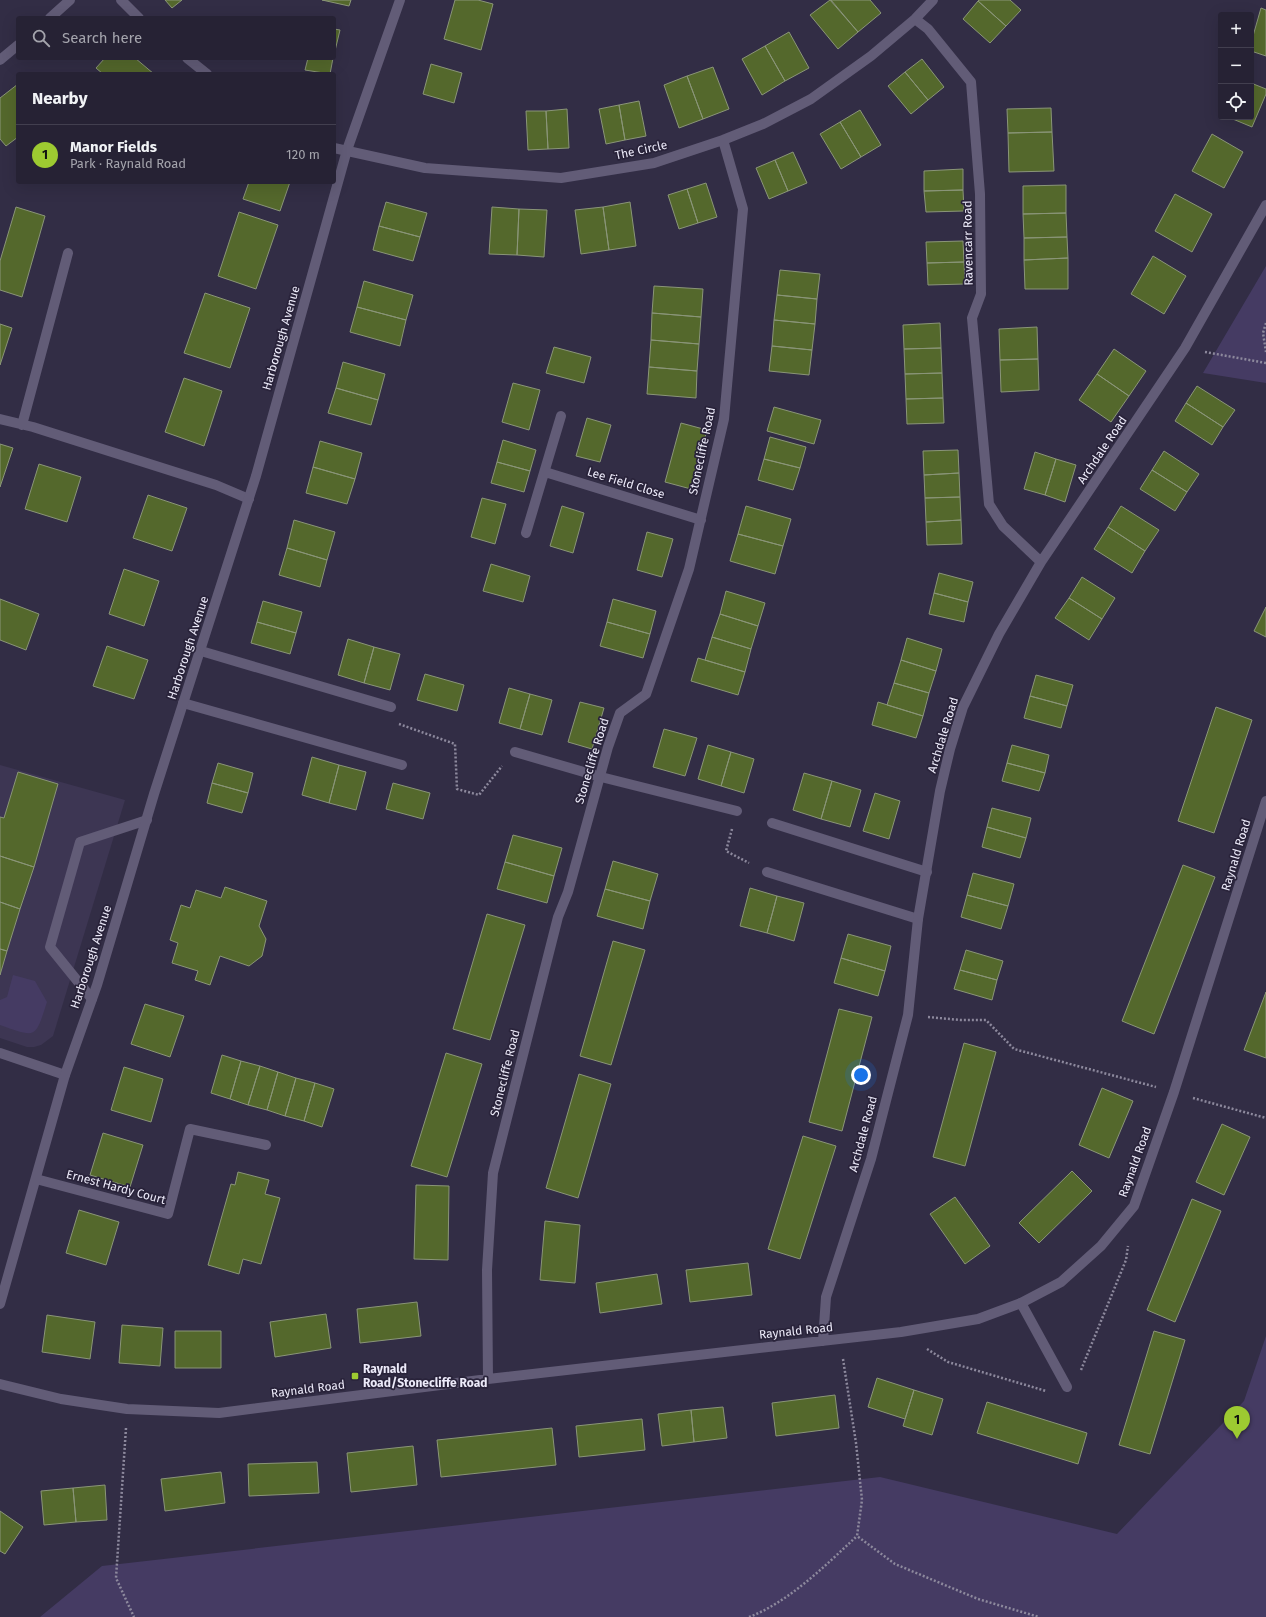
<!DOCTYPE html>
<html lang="en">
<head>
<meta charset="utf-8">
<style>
	body { margin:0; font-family:"Fira Sans",sans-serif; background:#2e2a3c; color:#f1f3f6 }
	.controls { position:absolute; right:12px; top:12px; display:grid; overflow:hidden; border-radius:4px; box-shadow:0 4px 16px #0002 }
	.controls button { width:36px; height:36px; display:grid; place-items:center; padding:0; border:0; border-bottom:1px solid #423f4f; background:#262234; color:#f1f3f6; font:20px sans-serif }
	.you { position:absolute; left:861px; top:1075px; width:14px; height:14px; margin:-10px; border:3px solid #fff; border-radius:50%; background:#1a73e8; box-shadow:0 0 0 6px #1a73e833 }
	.badge { display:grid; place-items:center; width:26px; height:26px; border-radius:50%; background:#9dca31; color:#111; font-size:13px; font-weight:700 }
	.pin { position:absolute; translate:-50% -33px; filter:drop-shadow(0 1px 2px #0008) }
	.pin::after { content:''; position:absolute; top:21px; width:14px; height:12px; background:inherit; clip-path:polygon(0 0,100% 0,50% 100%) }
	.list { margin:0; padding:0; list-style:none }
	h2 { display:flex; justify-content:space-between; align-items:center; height:52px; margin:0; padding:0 16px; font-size:17px }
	h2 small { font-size:13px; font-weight:400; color:#a4a4ac }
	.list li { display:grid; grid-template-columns:26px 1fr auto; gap:12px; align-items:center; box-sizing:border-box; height:60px; padding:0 16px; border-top:1px solid #423f4f }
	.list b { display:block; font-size:15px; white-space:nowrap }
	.list p { margin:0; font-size:13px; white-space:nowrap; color:#a4a4ac }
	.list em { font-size:13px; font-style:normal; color:#a4a4ac }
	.icon { flex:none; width:22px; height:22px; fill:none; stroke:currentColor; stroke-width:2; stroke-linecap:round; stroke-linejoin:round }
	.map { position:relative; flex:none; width:1266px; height:1617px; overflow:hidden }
	.search { position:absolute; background:#262234; box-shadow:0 4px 16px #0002; left:16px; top:16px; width:320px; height:44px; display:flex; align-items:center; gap:10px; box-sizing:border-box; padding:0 14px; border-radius:4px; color:#a4a4ac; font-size:15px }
	.panel { position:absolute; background:#262234; box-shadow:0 4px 16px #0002; left:16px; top:72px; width:320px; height:112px; border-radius:4px }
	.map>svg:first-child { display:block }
	.built { fill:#3d3653 }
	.green { fill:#453b63 }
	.building { fill:#54682c; stroke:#8a9578 }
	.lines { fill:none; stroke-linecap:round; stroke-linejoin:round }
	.path { stroke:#8d899d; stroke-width:2.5; stroke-dasharray:2 2; stroke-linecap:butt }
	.lane { stroke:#625c77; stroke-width:10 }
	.street { stroke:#625c77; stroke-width:10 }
	.secondary { stroke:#625c77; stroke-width:10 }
	.poi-dot { fill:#9dca31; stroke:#29233a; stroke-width:1.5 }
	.labels { text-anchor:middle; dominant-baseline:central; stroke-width:3.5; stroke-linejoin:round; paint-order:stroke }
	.street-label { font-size:12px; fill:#eceaf9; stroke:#29233a }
	.poi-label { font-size:12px; font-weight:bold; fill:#eceaf9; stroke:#29233a; text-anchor:start }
</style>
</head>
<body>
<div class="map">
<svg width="1266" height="1617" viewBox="0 0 1266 1617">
	<rect width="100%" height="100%" fill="#322d45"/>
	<path class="built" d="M0,765L125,800L53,1036L41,1045L34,1047H27L0,1038Z"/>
	<path class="green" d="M1266,266V383L1203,373Z
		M13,975L35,981L47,1002C35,1039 37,1038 0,1025V1000L7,997Z
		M1266,1336V1617H40L102,1566L880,1477L1117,1534L1244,1401Z"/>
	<path class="building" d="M165,0H182L172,8Z
		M322,0H351L349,6Z
		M455,0H478L493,4L481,50L444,39Z
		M830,0L858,32L838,49L810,15Z
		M831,0H870L881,13L858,32Z
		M979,0H1010L1021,10L1006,26L978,1Z
		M978,1L1006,26L990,43L963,19Z
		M1261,8L1266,10V56L1251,51V43Z
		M334,29L340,30L334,55Z
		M789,32L809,68L785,81L765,46Z
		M765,46L785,81L762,95L742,59Z
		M105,58H135L154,74H103L96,68Z
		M308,58H333L330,74L305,70Z
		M922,59L944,87L928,100L905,72Z
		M431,64L462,73L454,103L423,94Z
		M713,67L729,109L703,119L687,76Z
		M905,72L928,100L911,114L888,86Z
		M687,76L703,119L679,128L664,85Z
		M1251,83L1266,89V94L1252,127L1228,117H1251Z
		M18,84V137L6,146L0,139V98Z
		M639,101L646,136L625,140L619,105Z
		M619,105L625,140L606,144L599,109Z
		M1051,108L1052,132L1008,133L1007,109Z
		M567,109L569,148L548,149L546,111Z
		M860,110L881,145L861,157L840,122Z
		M526,111H546L548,149L528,150Z
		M840,122L861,157L841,169L820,134Z
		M1052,132L1054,171L1009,172L1008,133Z
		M1212,134L1243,152L1224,188L1192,171Z
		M793,152L807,183L788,191L775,160Z
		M775,160L788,191L769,199L756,168Z
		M963,169V190L924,191V171Z
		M249,182H290L280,211L243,199Z
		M706,183L717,217L698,223L687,189Z
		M1066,185V213L1023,214V186Z
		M687,189L698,223L679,229L668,195Z
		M963,190L964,211L926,212L924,191Z
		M1175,194L1212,214L1192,252L1155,231Z
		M386,202L427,213L420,237L379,226Z
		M630,202L636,246L609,250L603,207Z
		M16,207L45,216L22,297L0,290V261Z
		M492,207L519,209L517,255L489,254Z
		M603,207L609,250L581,254L575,210Z
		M519,209L547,210L544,257L517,255Z
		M239,212L278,225L256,289L218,276Z
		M1066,213L1067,237L1024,238L1023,214Z
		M379,226L420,237L413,261L373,250Z
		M1067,237L1068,258L1024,260V238Z
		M963,241L964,262L927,263L926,242Z
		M1153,256L1186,276L1164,314L1131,294Z
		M1068,258V289H1025L1024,260Z
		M964,262L965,284L928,285L927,263Z
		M780,270L820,274L817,299L777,295Z
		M364,281L413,295L406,320L357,307Z
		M654,286L703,289L701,317L652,313Z
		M205,293L250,308L230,368L184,353Z
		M777,295L817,299L815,324L774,320Z
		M357,307L406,320L400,346L350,332Z
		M652,313L701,317L699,344L651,340Z
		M774,320L815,324L812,350L772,346Z
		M940,323L941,348L904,349L903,325Z
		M0,324L12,328L0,365Z
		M1037,327L1038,359L1000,360L999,329Z
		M651,340L699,344L697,371L649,367Z
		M772,346L812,350L809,375L769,371Z
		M554,347L591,357L584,383L546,373Z
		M941,348L942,373L905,374L904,349Z
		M1114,349L1146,371L1129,396L1097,374Z
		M1038,359L1039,390L1001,392L1000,360Z
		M343,362L385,374L378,400L336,388Z
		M649,367L697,371L696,398L647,394Z
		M942,373L943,398L906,399L905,374Z
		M1097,374L1129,396L1111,422L1079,400Z
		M184,378L222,391L204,446L165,432Z
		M513,383L540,390L529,430L502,422Z
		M1197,386L1235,410L1223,427L1186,403Z
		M336,388L378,400L371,425L328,413Z
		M943,398L944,423L907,424L906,399Z
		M1186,403L1223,427L1212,445L1175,421Z
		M774,407L821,420L814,444L767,431Z
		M587,418L611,425L600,462L576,456Z
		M681,423L707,430L691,489L665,482Z
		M770,437L806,447L800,468L764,459Z
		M503,440L536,450L530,471L497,462Z
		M320,441L362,453L355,479L313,467Z
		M0,444L13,448L0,487Z
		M958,450L959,473L924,475L923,451Z
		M1164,451L1199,474L1187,492L1152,470Z
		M1035,452L1056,459L1045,495L1024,489Z
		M764,459L800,468L793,490L758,480Z
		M1056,459L1076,465L1065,502L1045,495Z
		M497,462L530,471L524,492L491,483Z
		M39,464L81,477L67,522L25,509Z
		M313,467L355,479L347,504L306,493Z
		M1152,470L1187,492L1175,511L1140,489Z
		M959,473L960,497L925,498L924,475Z
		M148,495L187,508L172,551L133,538Z
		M960,497L961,520L926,522L925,498Z
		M482,498L506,504L495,544L471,537Z
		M562,506L584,513L573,553L550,546Z
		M746,506L791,519L783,546L738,534Z
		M1121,506L1159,530L1145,551L1108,527Z
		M294,520L335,532L327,560L287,548Z
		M961,520L962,544L927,545L926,522Z
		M1108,527L1145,551L1132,573L1094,549Z
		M647,532L673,539L662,577L637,570Z
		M738,534L783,546L775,574L730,561Z
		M287,548L327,560L320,587L279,575Z
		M491,564L530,576L523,602L483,591Z
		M124,569L159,581L144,626L109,614Z
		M939,573L973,582L968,602L934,593Z
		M1082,577L1115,598L1102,619L1069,598Z
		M726,591L765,603L758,626L720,614Z
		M934,593L968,602L964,622L929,614Z
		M1069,598L1102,619L1089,640L1055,618Z
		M0,599L39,614L26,650L0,640Z
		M613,599L656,611L650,634L607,622Z
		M263,601L302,612L296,633L257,622Z
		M1266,607V637L1254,631Z
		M720,614L758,626L751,649L712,637Z
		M257,622L296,633L290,654L251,643Z
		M607,622L650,634L643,658L600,646Z
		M712,637L751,649L745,672L705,660Z
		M907,638L942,649L936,671L901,660Z
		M348,639L374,647L364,683L338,675Z
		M107,646L148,660L134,699L93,686Z
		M374,647L400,654L390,690L364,683Z
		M698,658L745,672L738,695L691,681Z
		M901,660L936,671L929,693L894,683Z
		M425,674L464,685L457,711L417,700Z
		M1036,675L1073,685L1067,706L1030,696Z
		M894,683L929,693L923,716L887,705Z
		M509,688L530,694L520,729L499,723Z
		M530,694L552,700L542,735L520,729Z
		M1030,696L1067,706L1061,728L1024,718Z
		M580,702L604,708L592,749L568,742Z
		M878,702L923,716L916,738L872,725Z
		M1216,707L1252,720L1214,833L1178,821Z
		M664,729L697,738L685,776L653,767Z
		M708,745L731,752L721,786L698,779Z
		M1012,745L1049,755L1045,773L1007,763Z
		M731,752L754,759L744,793L721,786Z
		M312,757L339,765L329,803L302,795Z
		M218,763L253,773L248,793L212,783Z
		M1007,763L1045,773L1039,791L1002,781Z
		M339,765L366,772L356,810L329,803Z
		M18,772L58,784L34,867L0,856V817L4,818Z
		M804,773L832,781L821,819L793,810Z
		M832,781L861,790L850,827L821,819Z
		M212,783L248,793L242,813L207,803Z
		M393,783L430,793L423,819L386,809Z
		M875,793L900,801L889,839L863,831Z
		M992,808L1031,818L1026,838L987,827Z
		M987,827L1026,838L1020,858L982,847Z
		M513,835L562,848L554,876L505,862Z
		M0,856L34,867L20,909L0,902Z
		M613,861L658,874L650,901L605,889Z
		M505,862L554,876L547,903L497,889Z
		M1183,865L1215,877L1154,1034L1122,1021Z
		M973,873L1014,884L1008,906L967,895Z
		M225,887L267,901L259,926L266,939L262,956L249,966L220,956L210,985L195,980L198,971L172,963L178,943L170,940L181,905L190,908L196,890L221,898Z
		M750,888L777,896L767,933L740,926Z
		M605,889L650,901L643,929L597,916Z
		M967,895L1008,906L1001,929L961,917Z
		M777,896L804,903L794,941L767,933Z
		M0,902L20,909L7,951L0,949Z
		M487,914L525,925L490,1040L453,1029Z
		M848,934L891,946L885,971L841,958Z
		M613,941L645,950L611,1065L580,1056Z
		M0,949L7,951L0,975Z
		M966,950L1003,961L997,980L960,970Z
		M841,958L885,971L878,996L834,983Z
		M960,970L997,980L992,1000L954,989Z
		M1266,992V1058L1244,1050Z
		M145,1004L184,1016L170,1057L131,1044Z
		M839,1009L872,1017L842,1131L809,1122Z
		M964,1043L996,1052L965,1166L933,1157Z
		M446,1053L482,1064L447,1177L411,1166Z
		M222,1055L241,1061L230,1099L211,1093Z
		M241,1061L260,1066L248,1105L230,1099Z
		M260,1066L278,1072L267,1110L248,1105Z
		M124,1067L163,1079L151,1122L111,1110Z
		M278,1072L296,1078L285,1116L267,1110Z
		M579,1074L611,1084L578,1198L546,1188Z
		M296,1078L315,1083L304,1121L285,1116Z
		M315,1083L334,1089L322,1127L304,1121Z
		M1102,1088L1133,1101L1109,1158L1079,1145Z
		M1222,1124L1250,1137L1224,1195L1196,1182Z
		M103,1133L143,1145L130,1187L90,1175Z
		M803,1136L836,1146L800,1259L768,1249Z
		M1072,1171L1092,1191L1039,1243L1019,1223Z
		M238,1172L269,1180L265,1194L280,1198L261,1264L243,1259L239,1274L208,1265L231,1184L235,1185Z
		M416,1185L449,1186L448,1260L414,1259Z
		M955,1197L990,1246L965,1264L930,1214Z
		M1192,1199L1221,1211L1175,1322L1147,1310Z
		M79,1210L119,1222L106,1265L66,1253Z
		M545,1221L580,1225L575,1283L540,1280Z
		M748,1263L752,1295L690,1302L686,1270Z
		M657,1274L662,1304L600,1313L596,1283Z
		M417,1302L421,1336L360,1343L357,1309Z
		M326,1314L331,1348L275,1357L270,1322Z
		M47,1315L95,1322L90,1359L42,1352Z
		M122,1325L163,1328L160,1366L119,1363Z
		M175,1331H221V1368H175Z
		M1154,1331L1185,1340L1150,1454L1119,1445Z
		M877,1378L914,1390L905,1419L868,1407Z
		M914,1390L943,1399L932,1435L903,1426Z
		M835,1395L839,1428L776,1436L772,1403Z
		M987,1402L1087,1433L1078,1464L977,1433Z
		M723,1407L727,1438L694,1442L691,1410Z
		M691,1410L694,1442L662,1446L658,1414Z
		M642,1419L645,1450L579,1457L576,1426Z
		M552,1428L556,1465L441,1477L437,1440Z
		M413,1446L417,1485L351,1492L347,1453Z
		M317,1462L319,1493L249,1496L248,1464Z
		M221,1472L225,1503L165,1511L161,1479Z
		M105,1485L107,1520L76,1522L73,1488Z
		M73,1488L76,1522L44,1525L41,1491Z
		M0,1511L23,1527L5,1554L0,1551Z"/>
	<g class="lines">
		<path class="path" d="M1266,323L1263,333L1266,352
			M1205,352L1266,363
			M399,724L455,744L457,789L479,795L502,766
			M732,829L726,851L749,863
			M928,1017L960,1020H986L1014,1049L1156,1087
			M1193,1098L1266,1118
			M927,1349L948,1362L1046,1391
			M843,1359L856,1443L862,1500L857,1536L895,1564L978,1599L1039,1617
			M1081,1370L1126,1260L1128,1246
			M126,1428L116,1578L134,1617
			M749,1617C789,1602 826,1565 857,1536"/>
		<path class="lane" d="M201,651L391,707
			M183,703L402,765
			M515,752L601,777L737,811
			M772,823L927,872
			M767,872L918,919
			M92,999L50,947L80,842L147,820
			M1021,1303L1067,1387"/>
		<path class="street" d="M121,0L139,18
			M50,18L70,0
			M915,19L928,29L971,82L980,194L981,294L972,318L989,504L1003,526L1041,562
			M187,58L207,74
			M0,60L18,45
			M334,148L425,168L561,178L654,163L723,140L763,124L811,99L871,56L915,19L933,0
			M0,419L33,427L216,485L249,499
			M22,425L68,253
			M545,472L701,520
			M526,533L561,416
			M0,1053L65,1075
			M36,1179L168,1214L190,1129L266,1145
			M823,1341L826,1297L871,1159L908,1015L918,919L940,791L950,749L963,707L999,634L1041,562L1185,348L1266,205
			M488,1379L487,1270L493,1173L558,917L568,892L608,747L620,713L646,694L689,569L724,419L743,209L723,140
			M0,1384L61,1399L127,1409L219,1413L488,1379L901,1332L978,1319L1021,1303L1061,1282L1101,1246L1134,1206L1174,1092L1266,801"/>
		<path class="secondary" d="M0,1304L65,1075L97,985L154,794L256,476L347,150L400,0"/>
	</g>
	<rect class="poi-dot" x="351" y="1372" width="8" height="8" rx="2"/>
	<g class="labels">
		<g class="street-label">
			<text transform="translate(641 150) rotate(-12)">The Circle</text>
			<text transform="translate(968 243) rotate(-91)">Ravencarr Road</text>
			<text transform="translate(281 338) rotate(-74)">Harborough Avenue</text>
			<text transform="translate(1102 450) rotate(-56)">Archdale Road</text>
			<text transform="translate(702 451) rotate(-78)">Stonecliffe Road</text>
			<text transform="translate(626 483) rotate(17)">Lee Field Close</text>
			<text transform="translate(188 648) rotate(-72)">Harborough Avenue</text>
			<text transform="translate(943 735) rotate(-73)">Archdale Road</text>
			<text transform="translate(592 761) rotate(-73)">Stonecliffe Road</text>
			<text transform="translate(1236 855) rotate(-73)">Raynald Road</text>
			<text transform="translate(91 957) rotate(-72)">Harborough Avenue</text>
			<text transform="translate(505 1073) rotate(-76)">Stonecliffe Road</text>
			<text transform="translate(863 1134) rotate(-75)">Archdale Road</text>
			<text transform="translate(1135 1162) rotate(-70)">Raynald Road</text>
			<text transform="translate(116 1187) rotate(15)">Ernest Hardy Court</text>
			<text transform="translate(796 1331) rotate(-6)">Raynald Road</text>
			<text transform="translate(308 1389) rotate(-7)">Raynald Road</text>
		</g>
		<g class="poi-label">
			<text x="363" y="1369">Raynald<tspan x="363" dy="14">Road/Stonecliffe Road</tspan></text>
		</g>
	</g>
</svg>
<div class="controls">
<button>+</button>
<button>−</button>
<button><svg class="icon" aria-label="locate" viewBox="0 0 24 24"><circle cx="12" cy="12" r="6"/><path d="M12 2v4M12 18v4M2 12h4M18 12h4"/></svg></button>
</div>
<div class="you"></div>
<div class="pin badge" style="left:1237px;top:1439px">1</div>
<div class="search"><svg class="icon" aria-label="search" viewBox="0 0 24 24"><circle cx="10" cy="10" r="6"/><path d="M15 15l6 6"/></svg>Search here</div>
<section class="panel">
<h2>Nearby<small></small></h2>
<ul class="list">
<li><span class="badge">1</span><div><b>Manor Fields</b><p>Park · Raynald Road</p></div><em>120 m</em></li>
</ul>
</section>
</div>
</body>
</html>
